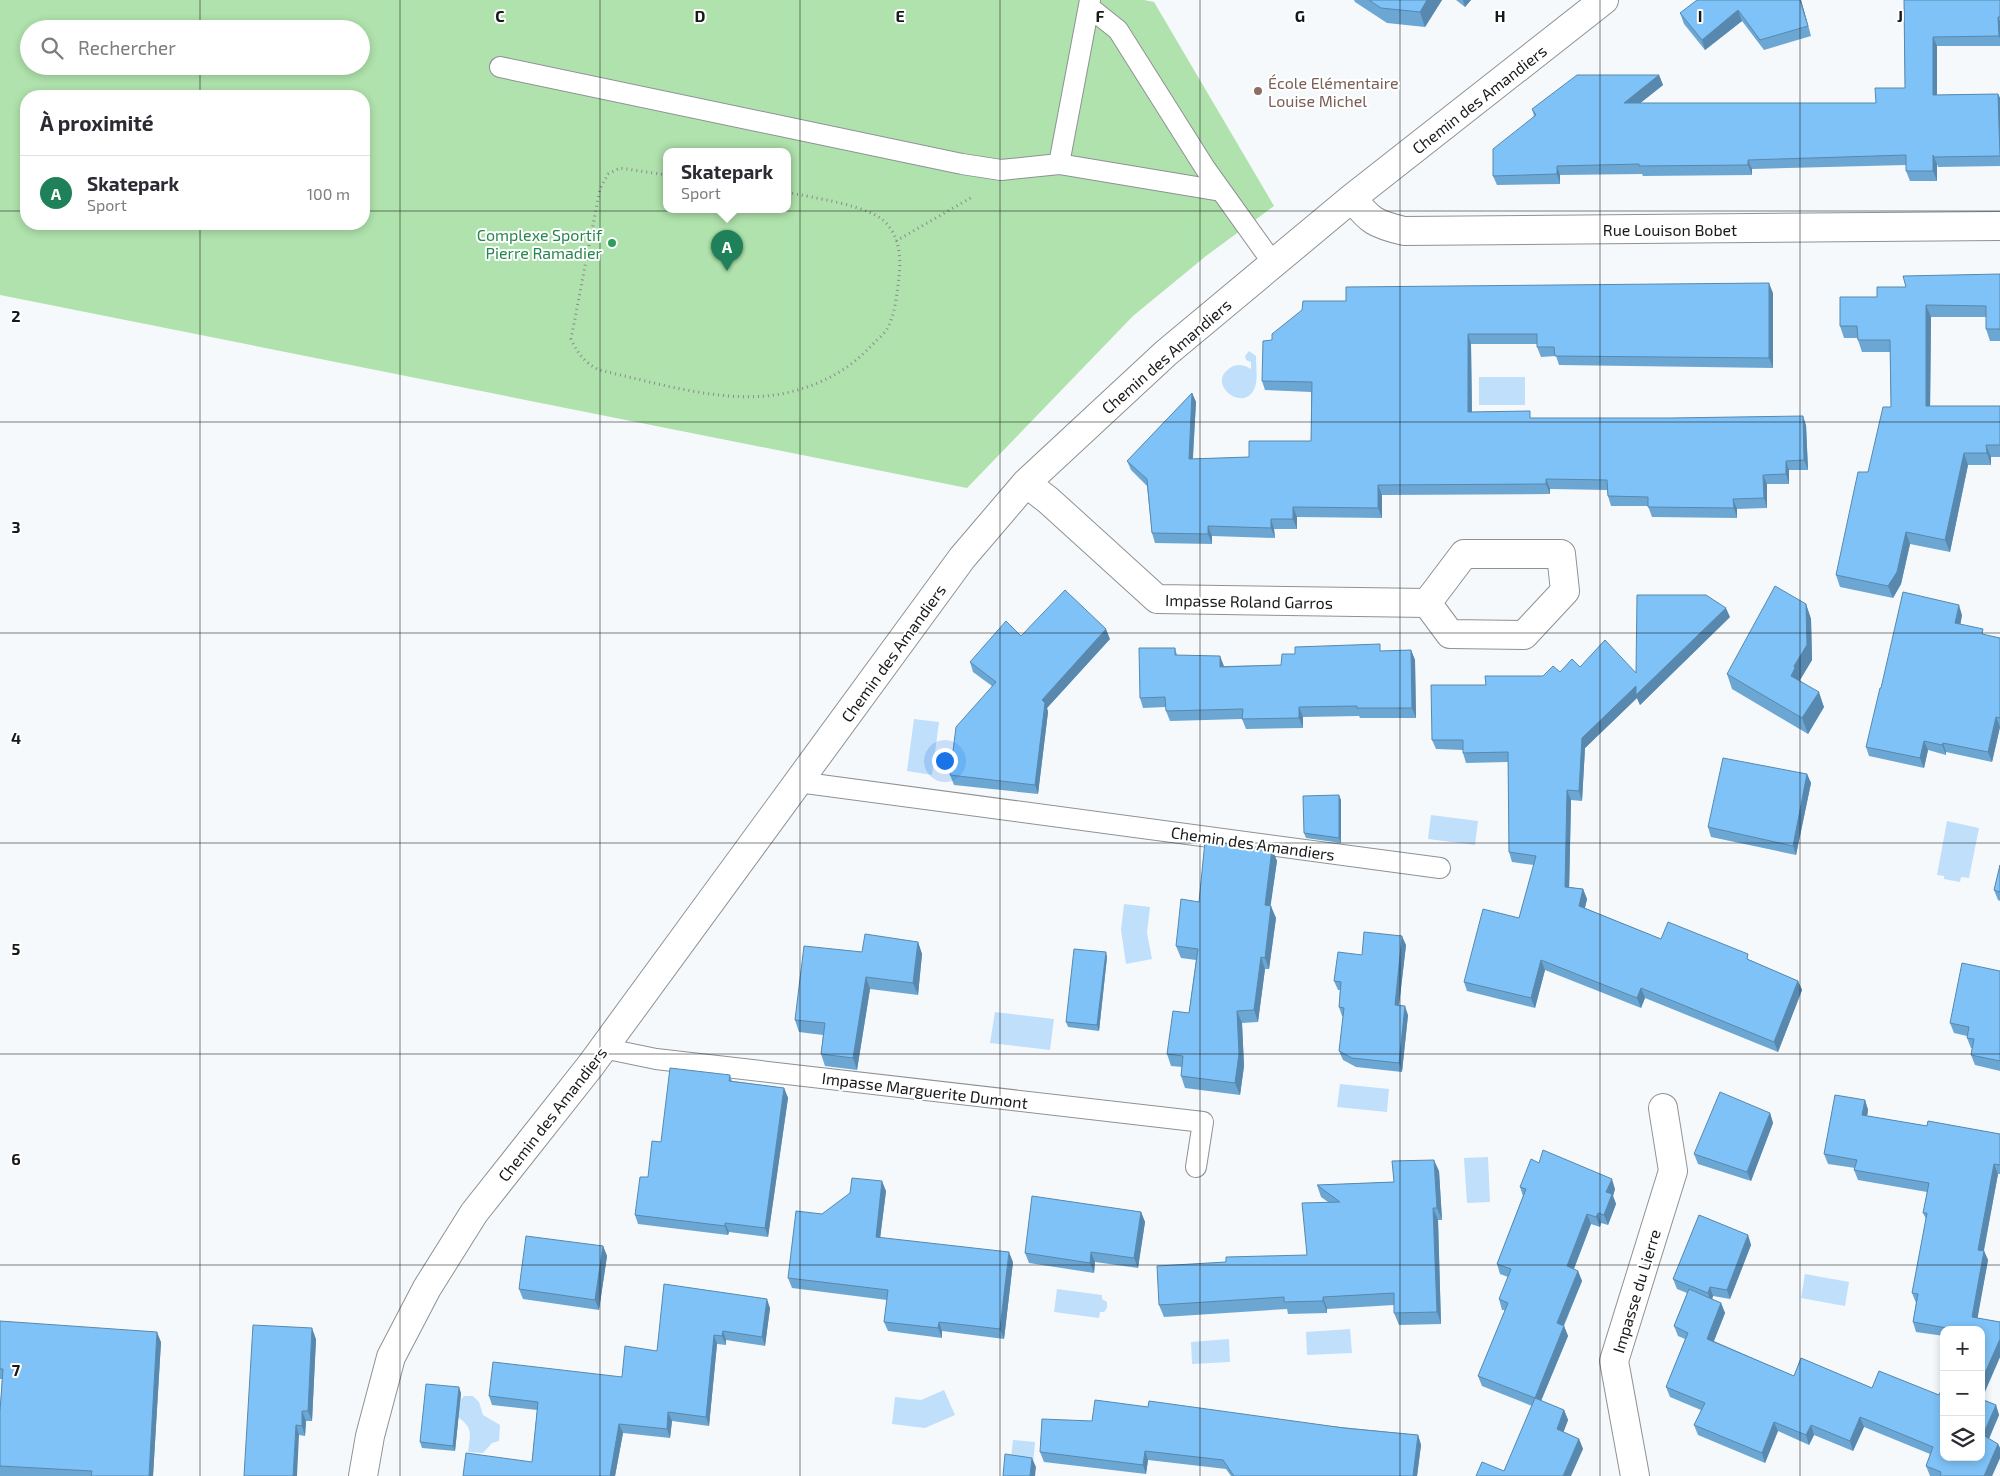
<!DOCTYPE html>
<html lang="fr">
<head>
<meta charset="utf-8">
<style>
	body { margin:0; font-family:"Exo 2",sans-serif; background:#f2f2f3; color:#2b2b33 }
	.controls { position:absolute; right:15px; bottom:15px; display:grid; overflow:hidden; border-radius:10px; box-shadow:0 2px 8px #0003 }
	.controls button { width:45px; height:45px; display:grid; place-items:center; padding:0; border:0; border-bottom:1px solid #e1e1e2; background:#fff; color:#2b2b33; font:25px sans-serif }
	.you { position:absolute; left:944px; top:760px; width:18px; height:18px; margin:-12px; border:4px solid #fff; border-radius:50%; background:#1a73e8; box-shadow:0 0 0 8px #1a73e833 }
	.badge { display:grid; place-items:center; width:32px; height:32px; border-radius:50%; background:#1f8159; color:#fff; font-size:16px; font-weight:700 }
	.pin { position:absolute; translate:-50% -41px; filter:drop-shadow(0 1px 2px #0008) }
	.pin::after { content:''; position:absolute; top:26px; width:18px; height:15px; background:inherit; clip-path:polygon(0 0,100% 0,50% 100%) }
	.popup { position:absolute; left:663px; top:148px; width:128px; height:65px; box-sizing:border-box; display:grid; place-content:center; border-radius:10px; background:#fff; filter:drop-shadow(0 1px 4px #0005); font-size:16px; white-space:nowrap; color:#7c7c81 }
	.popup b { font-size:19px; color:#2b2b33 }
	.popup::after { content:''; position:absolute; left:50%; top:100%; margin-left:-10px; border:10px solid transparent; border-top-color:#fff }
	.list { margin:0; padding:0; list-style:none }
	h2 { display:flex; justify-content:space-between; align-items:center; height:65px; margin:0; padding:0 20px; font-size:21px }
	h2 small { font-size:16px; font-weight:400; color:#7c7c81 }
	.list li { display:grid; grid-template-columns:32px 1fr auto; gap:15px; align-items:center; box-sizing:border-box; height:75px; padding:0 20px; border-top:1px solid #e1e1e2 }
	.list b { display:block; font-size:19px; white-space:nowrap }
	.list p { margin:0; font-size:16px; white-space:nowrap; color:#7c7c81 }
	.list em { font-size:16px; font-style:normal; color:#7c7c81 }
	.icon { flex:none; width:28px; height:28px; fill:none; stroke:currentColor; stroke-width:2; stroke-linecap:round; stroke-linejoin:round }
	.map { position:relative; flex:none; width:2000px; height:1476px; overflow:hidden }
	.search { position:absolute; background:#fff; box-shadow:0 2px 8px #0003; left:20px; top:20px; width:350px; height:55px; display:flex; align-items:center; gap:12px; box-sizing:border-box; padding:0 18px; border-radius:28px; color:#7c7c81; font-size:19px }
	.panel { position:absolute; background:#fff; box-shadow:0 2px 8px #0003; left:20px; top:90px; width:350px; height:140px; border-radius:20px }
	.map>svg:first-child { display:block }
	.green { fill:#afe2ac; fill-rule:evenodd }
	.water { fill:#c0dffb }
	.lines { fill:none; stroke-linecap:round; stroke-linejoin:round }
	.service-casing { stroke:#8e9294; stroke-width:22 }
	.minor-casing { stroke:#8e9294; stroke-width:30 }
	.path { stroke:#898b8d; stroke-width:3; stroke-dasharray:1 4; stroke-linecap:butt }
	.service { stroke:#fff; stroke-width:20 }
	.minor { stroke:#fff; stroke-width:28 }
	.wall { fill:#6ca7d4 }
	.shaded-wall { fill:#5888ad }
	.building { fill:#7ec2f7; stroke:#5888ad }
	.grid { fill:none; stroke:#18191a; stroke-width:1; stroke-opacity:0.55 }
	.education-dot { fill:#8d6e63; stroke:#fff; stroke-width:2 }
	.leisure-dot { fill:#2e9e5b; stroke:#fff; stroke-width:2 }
	.labels { text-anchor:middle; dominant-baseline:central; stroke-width:4; stroke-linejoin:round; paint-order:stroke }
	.education-label { font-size:16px; fill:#785e54; stroke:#fff; text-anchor:start }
	.street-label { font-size:16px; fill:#18191a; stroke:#fff }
	.leisure-label { font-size:16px; fill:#27864d; stroke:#fff; text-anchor:end }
	.grid-label { font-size:16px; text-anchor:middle; font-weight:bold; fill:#18191a; stroke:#fff; stroke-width:4; stroke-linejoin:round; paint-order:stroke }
</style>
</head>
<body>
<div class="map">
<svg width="2000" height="1476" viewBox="0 0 2000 1476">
	<rect width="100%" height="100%" fill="#f6f9fc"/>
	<path class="green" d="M0,0H1144L1154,2L1274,206L1206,256L1133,316L967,488L0,295ZM29,29H361V66H29ZM26,96H364V224H26ZM667,152H787V210H667Z"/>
	<path class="water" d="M1249,351L1256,356C1256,366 1258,379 1255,387C1245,415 1205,384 1230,368C1237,363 1244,365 1251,369V362L1246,360L1245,356Z
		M1479,377H1525V405H1479Z
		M914,719L939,722L932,775L907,771Z
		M1431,815L1478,821L1475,845L1428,839Z
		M1947,821L1979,828L1969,878L1961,877L1960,882L1944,879V876L1937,875Z
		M1124,904L1150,907L1147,933L1152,959L1126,964L1121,930Z
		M995,1012L1054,1019L1050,1050L990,1043Z
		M1340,1084L1389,1089L1387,1112L1337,1107Z
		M1488,1157L1490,1202L1467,1203L1464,1158Z
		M1805,1274L1849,1282L1845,1306L1801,1298Z
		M1057,1289L1102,1295V1299L1107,1302V1308L1104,1312H1100L1099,1318L1054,1312Z
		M1350,1329L1352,1353L1307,1355L1306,1332Z
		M1229,1339L1230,1362L1192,1364L1191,1342Z
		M944,1390L955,1415L925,1428L892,1424L895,1397L921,1400Z
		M464,1396H473L479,1402L483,1415L500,1425L499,1441L492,1443L483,1453L468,1452C470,1434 474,1429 458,1417V1403Z
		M1013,1440L1035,1442L1032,1476H1009Z"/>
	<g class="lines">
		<g class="service-casing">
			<path id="service" d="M1089,7L1118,30L1205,168L1273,263
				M500,67L962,164L1001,170L1059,164L1221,191
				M1059,164L1090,0
				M798,782L1440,868
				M603,1048L656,1059L1203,1122L1196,1167"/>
		</g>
		<g class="minor-casing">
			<path id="minor" d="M1352,198C1370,221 1375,224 1404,231L2000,226
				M1026,483L1048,500L1157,599L1427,603L1464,554H1561L1565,591L1524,635L1450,634L1427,603
				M363,1476L370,1436L391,1357L427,1288L474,1213L591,1065L962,558L1026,483L1166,353L1352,198L1604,0
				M1635,1476L1614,1361L1673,1171L1663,1108"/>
		</g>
		<path class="path" d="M667,175L620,168L608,174L600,189L571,339C578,354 584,362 599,370C658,383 731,407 790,392C825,383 850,369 874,343C878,339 884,334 887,329C895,315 897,294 899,277C901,259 900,239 887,224C872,205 811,198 787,192
			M896,241L974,196"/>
		<use href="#service" class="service"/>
		<use href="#minor" class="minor"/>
	</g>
	<path class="wall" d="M1354,0H1442L1425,27L1387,23L1355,2Z
		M1456,0H1471L1465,7Z
		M1801,0L1811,36L1764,50L1742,21L1705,50L1684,24L1680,13Z
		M1904,0H2000V46H1937V95L1998,94L2000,98V166L1938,167L1937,164V181H1910L1906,171V165L1752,169V175L1643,176L1642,174L1560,175V184L1497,185L1493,176L1534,116L1532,109L1659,75L1663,85L1640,103H1876L1905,88Z
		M2000,274V341H1990L1986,329V317H1931L1930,406H2000V457H1991V465H1968L1950,552L1910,544L1901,584L1893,598L1840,587L1836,575L1868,472L1891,407L1890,352H1862L1858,340L1857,338H1844L1840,326L1877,297L1906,287Z
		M1773,293V368L1559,365L1556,356L1541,357L1537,347V344H1471L1472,412L1532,418L1806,425L1808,470H1789V484H1767V508L1737,509V518L1652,517L1648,506H1611L1608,496L1607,490L1550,489V494L1382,495V518L1297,517V529H1274L1275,538L1212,536V544L1155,543L1152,533L1147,486L1131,470L1127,461L1192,393L1196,402L1193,459L1249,457L1311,441V392L1265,390L1262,381L1272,340L1346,301Z
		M1806,604L1811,619L1812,660L1800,680L1824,707L1808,734L1732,689L1727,674Z
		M1962,615L1960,624L1985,635L2000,638V727L1992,762L1946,752V755L1928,750L1924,768L1869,756L1866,747L1881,688Z
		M1730,617L1640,705L1637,698L1585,748L1582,801L1571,800L1569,887L1583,889L1587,899L1585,908L1661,939L1750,960L1798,981L1802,990L1778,1052L1645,998L1641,1008L1545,970L1535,1008L1467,991L1464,982L1519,918L1534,865L1512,862L1509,852L1508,762L1466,763L1463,753V750L1436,749L1432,740L1486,685L1543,676L1560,672L1580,667L1636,673Z
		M1021,636L1110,639L1047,708L1048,712L1038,794L954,785L950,775L992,686L973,672L970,662Z
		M1175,648L1177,655L1224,666L1281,665L1295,654L1411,650L1415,660L1416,718H1360L1359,716L1303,717V728L1246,729L1242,719L1170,721L1166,711V707L1143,708L1140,698Z
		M1807,774L1811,783L1796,855L1711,837L1708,827Z
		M1341,800V843L1306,838L1304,833Z
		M1272,849L1277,861L1270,906L1276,918L1269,969H1265L1258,1022L1242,1023L1244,1066L1240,1095L1185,1088L1181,1076L1182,1067L1171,1066L1167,1054L1189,1013L1196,960L1181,958L1176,946L1199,902Z
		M2000,865V901L1998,900L1994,890Z
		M918,942L922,954L918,995L870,989L857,1070L825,1066L821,1054L823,1035L799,1032L795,1020L862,952Z
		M1406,945L1399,1005L1408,1015L1402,1072L1356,1067L1343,1060L1339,1051L1343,1017L1342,1016L1339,1007L1340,990H1338L1334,981L1362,955Z
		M1107,957L1099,1031L1068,1027L1066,1022Z
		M2000,971V1071L1975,1065L1971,1055L1972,1048H1971L1967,1038V1036L1954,1033L1950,1023Z
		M730,1075L732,1081L784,1088L788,1098L768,1237L729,1232L728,1235L638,1224L635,1215L661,1142Z
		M1835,1095L1865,1100L1868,1110L1867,1116L1927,1126L1928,1121L2000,1134V1174H1998L1984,1251L1988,1260L1977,1318L2000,1322V1357L1982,1399L1996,1405L1999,1415L1989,1439L1998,1444L2000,1448V1458L1992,1476H1930L1926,1466L1930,1454L1864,1427L1853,1451L1814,1435L1809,1445L1778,1431L1765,1463L1698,1435L1694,1425L1701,1410L1670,1397L1666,1387L1685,1339L1678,1336L1674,1326L1687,1293L1677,1289L1673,1279L1699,1215L1748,1235L1751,1245L1730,1299L1713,1296L1712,1299L1721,1303L1725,1313L1714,1341L1794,1376L1801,1358L1872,1388L1879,1371L1939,1395L1944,1384V1457H1981V1330H1944V1336L1916,1332L1913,1322L1916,1303L1912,1293L1926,1219L1923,1213L1927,1192L1858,1180L1854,1170L1855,1168L1828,1164L1824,1154Z
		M1770,1113L1773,1123L1751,1181L1698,1164L1694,1154Z
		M1539,1163L1615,1189L1613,1196L1616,1204L1608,1225L1601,1223L1600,1227L1591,1224L1574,1269L1578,1271L1582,1281L1564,1326L1568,1336L1541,1401L1564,1410L1568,1420L1563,1432L1579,1439L1583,1449L1504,1471L1532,1406L1482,1386L1478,1376L1505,1310H1502L1499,1299L1508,1277L1500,1274L1497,1264L1523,1196L1520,1187Z
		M1439,1171L1442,1220H1438L1441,1324L1399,1325L1394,1313V1305L1327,1309V1313L1288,1314L1287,1309L1164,1317L1159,1305L1226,1262L1307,1255L1328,1202L1321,1197L1317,1185L1394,1182Z
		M886,1191L880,1238L1013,1262L1004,1339L942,1331V1338L888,1331L884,1322L887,1300L792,1288L788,1278L822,1214Z
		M1141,1212L1145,1222L1138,1268L1095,1262L1094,1273L1029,1263L1025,1253Z
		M603,1246L607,1256L599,1310L523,1299L519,1289Z
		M770,1308L765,1346L726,1340V1345L717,1344L709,1426L672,1421L670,1438L623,1433L615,1476H463L532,1462L537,1410L492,1405L489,1396L622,1377L657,1351Z
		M0,1321L161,1342L153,1476H0V1411L2,1379H0Z
		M316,1339L312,1421H306L305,1436L299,1435L244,1476Z
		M461,1393L455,1451L422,1448L420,1442Z
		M1148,1407L1418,1435L1421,1445L1417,1476H1231L1226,1469L1148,1460L1146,1474L1044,1462L1040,1452L1092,1421Z"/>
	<path class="shaded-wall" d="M1427,0H1442L1425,27L1420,12Z
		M1463,0H1471L1465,7Z
		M1800,0H1801L1811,36L1808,26Z
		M1738,10L1742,21L1705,50L1702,40Z
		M1998,17L2000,21V39L1999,36Z
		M1933,37L1937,46V105L1933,95Z
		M1659,75L1663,85L1628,113L1624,103Z
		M1998,94L2000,98V157V156Z
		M1933,155L1937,164V181L1933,171Z
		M1748,160L1752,169V175L1748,165Z
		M1557,166L1560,175V184L1557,174Z
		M1769,283L1773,293V368L1769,358Z
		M1926,305L1931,317L1930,418L1926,406Z
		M1468,334L1471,344L1472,421L1468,412Z
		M1192,393L1196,402L1192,469L1189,459Z
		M1803,416L1806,425L1808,470L1804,460Z
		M1986,445L1991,457V465L1987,453Z
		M1964,453L1968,465L1950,552L1945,540Z
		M1786,461L1789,470V484L1786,474Z
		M1763,475L1767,484V508L1764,498Z
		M1546,479L1550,489V494L1546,484Z
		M1378,485L1382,495V518L1378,508Z
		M1733,499L1737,509V518L1734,508Z
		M1293,507L1297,517V529L1293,519Z
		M1271,519L1274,529L1275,538L1271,528Z
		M1208,526L1212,536V544L1208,534Z
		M1906,532L1910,544L1901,584L1893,598L1888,586Z
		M1806,604L1811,619L1812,660L1800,680L1801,683L1791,676L1794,666Z
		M1959,605L1962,615L1959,633L1955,623Z
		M1726,608L1730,617L1640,705L1637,698L1585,748L1582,801L1579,791L1582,738L1636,686Z
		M1106,629L1110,639L1047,708L1048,712L1038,794L1035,785L1042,700Z
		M1411,650L1415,660L1416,718L1412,708Z
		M1220,656L1224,666L1220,667Z
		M1819,692L1824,707L1808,734L1802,718Z
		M1299,707L1303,717V728L1299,718Z
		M1996,717L2000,727L1992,762L1988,752Z
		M1924,741L1928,750L1924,768L1920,758Z
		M1943,743L1946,752V755L1942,745Z
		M1807,774L1811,783L1796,855L1793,846Z
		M1567,790L1571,800L1569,896L1565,887Z
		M1339,795L1341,800V843L1339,838Z
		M1272,849L1277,861L1269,917L1265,905Z
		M1583,889L1587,899L1583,915L1579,906Z
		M1271,906L1276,918L1269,969L1265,958Z
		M1402,936L1406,945L1398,1014L1395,1005Z
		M918,942L922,954L918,995L913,983Z
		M1106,952L1107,957L1099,1031L1097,1025Z
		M1261,957L1265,969L1258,1022L1254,1010Z
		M1541,960L1545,970L1535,1008L1531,998Z
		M866,977L870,989L857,1070L853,1058Z
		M1798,981L1802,990L1778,1052L1774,1042Z
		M1641,988L1645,998L1641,1008L1637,998Z
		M1405,1006L1408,1015L1402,1072L1399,1063Z
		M1237,1011L1242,1023L1244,1066L1240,1095L1235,1083Z
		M784,1088L788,1098L768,1237L765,1228Z
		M1865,1100L1868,1110L1866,1124L1862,1115Z
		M1770,1113L1773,1123L1751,1181L1747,1172Z
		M1434,1160L1439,1171L1442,1220L1437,1208Z
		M1994,1164L1998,1174L1982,1259L1978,1250Z
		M1612,1179L1615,1189L1613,1196L1616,1204L1608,1225L1604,1215L1606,1192Z
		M882,1181L886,1191L879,1247L876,1237Z
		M1433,1208L1438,1220L1441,1324L1437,1312Z
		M1141,1212L1145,1222L1138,1268L1134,1258Z
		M1598,1213L1601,1223L1600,1227L1596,1217Z
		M1587,1214L1591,1224L1571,1276L1567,1266Z
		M725,1223L729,1232L728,1235L725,1226Z
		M1748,1235L1751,1245L1730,1299L1727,1290Z
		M603,1246L607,1256L599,1310L595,1300Z
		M1984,1251L1988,1260L1976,1327L1972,1317Z
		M1009,1252L1013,1262L1004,1339L1000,1329Z
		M1091,1252L1095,1262L1094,1273L1090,1263Z
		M1578,1271L1582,1281L1560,1333L1557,1323Z
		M1710,1287L1713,1296L1711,1303L1708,1293Z
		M1323,1297L1327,1309V1313L1323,1301Z
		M767,1299L770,1308L765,1346L762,1337Z
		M1721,1303L1725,1313L1711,1348L1707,1339Z
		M939,1322L942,1331V1338L938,1328Z
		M1564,1326L1568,1336L1538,1408L1535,1398Z
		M312,1328L316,1339L312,1421L308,1411Z
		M723,1331L726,1340V1345L722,1336Z
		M157,1332L161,1342L153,1476H149Z
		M714,1335L717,1344L709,1426L706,1417Z
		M2000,1339V1357L1981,1400V1382Z
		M459,1387L461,1393L455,1451L453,1446Z
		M1996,1405L1999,1415L1986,1445L1983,1435Z
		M1564,1410L1568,1420L1561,1439L1557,1429Z
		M302,1411L306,1421L305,1436L302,1426Z
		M668,1412L672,1421L670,1438L667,1429Z
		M1860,1417L1864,1427L1853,1451L1850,1441Z
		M1774,1422L1778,1431L1765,1463L1762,1453Z
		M619,1424L623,1433L615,1476H610Z
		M296,1425L299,1435L297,1476H293Z
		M1811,1425L1814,1435L1809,1445L1806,1435Z
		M1418,1435L1421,1445L1417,1476H1413Z
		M1579,1439L1583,1449L1571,1476H1563Z
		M1998,1444L2000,1448V1458L1992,1476H1984Z
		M1145,1451L1148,1460L1146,1474L1143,1465Z
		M1032,1458L1036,1467L1035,1476H1030Z"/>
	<path class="building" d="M1369,0H1427L1420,12L1381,8Z
		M1697,0H1800L1808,26L1760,40L1738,10L1702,40L1680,13Z
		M1904,0H2000V17H1998L1999,36L1933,37V95L1998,94L2000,156L1934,157L1933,155V171H1906V155L1748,160V165L1639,166V164L1557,166V174L1493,176V149L1536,115L1532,109L1577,75H1659L1624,103H1876L1875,88H1905Z
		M2000,274V329H1986V306L1926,305V406H2000V445H1986L1987,453H1964L1945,540L1906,532L1897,572L1888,586L1836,575L1858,472H1868L1883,407H1891L1890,340H1858L1857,326H1840V297H1877V287H1906L1903,276Z
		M1769,283V358L1555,356L1554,347H1537V334H1468V412L1530,411V418H1670L1803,416L1804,460L1786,461V474L1763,475L1764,498L1733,499L1734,508L1648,507V497L1608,496L1607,480L1546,479V484L1378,485V508L1293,507V519H1271V528L1208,526V534L1152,533L1147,479L1127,461L1192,393L1189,459L1249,457V441H1311L1312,382L1262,381L1263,341L1272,340V334L1302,310L1303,301H1346V287Z
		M1775,586L1806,604L1807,645L1794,666L1795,668L1791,676L1819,692L1802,718L1727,674Z
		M1065,590L1106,629L1042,700L1045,703L1035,785L950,775L956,727L996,682L970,662L1006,621L1021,636Z
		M1903,592L1959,605L1955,623L1983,629L1982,634L2000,638V718L1996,717L1988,752L1943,743L1942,745L1924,741L1920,758L1866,747L1880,688H1881Z
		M1637,595H1706L1726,608L1636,695V686L1582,738L1579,791L1567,790L1565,887L1583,889L1579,906L1661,939L1668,922L1748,954L1747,959L1798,981L1774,1042L1641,988L1637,998L1541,960L1531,998L1464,982L1483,909L1519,918L1536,856L1509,852L1508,752L1463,753V740H1432L1431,685H1486L1485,676H1543L1553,666L1560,672L1572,659L1580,667L1605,640L1636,673Z
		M1380,644V651L1411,650L1412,708H1357V706L1299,707V718L1242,719L1243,709L1166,711L1165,697L1140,698L1139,648H1175V655L1220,656V667L1281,665L1282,654H1295V647Z
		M1723,758L1807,774L1793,846L1708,827Z
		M1339,795V838L1304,833L1303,796Z
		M1205,841L1272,849L1265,905L1271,906L1265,958L1261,957L1254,1010L1237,1011L1239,1054L1235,1083L1181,1076L1183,1056L1167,1054L1173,1011L1189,1013L1198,949L1176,946L1181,899L1199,902Z
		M2000,865V892L1994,890Z
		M1364,932L1402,936L1395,1005L1405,1006L1399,1063L1352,1058L1339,1051L1344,1008L1339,1007L1341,982L1334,981L1338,952L1362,955Z
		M865,934L918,942L913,983L866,977L853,1058L821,1054L825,1023L795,1020L804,946L862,952Z
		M1074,949L1106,952L1097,1025L1066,1022Z
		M1962,963L2000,971V1061L1971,1055L1974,1039L1967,1038L1969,1027L1950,1023Z
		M670,1068L730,1075L729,1081L784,1088L765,1228L725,1223V1226L635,1215L640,1177H648L652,1141L661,1142Z
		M1720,1092L1770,1113L1747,1172L1694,1154Z
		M1835,1095L1865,1100L1862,1115L1927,1126L1928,1121L2000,1134V1165L1994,1164L1978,1250L1984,1251L1972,1317L2000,1322V1339L1981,1382V1330H1958L1913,1322L1918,1294L1912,1293L1927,1213H1923L1929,1183L1854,1170L1857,1160L1824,1154Z
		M1543,1150L1612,1179L1606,1192L1612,1194L1604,1215L1598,1213L1596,1217L1587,1214L1567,1266L1578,1271L1557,1323L1564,1326L1535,1398L1478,1376L1508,1303L1499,1299L1511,1269L1497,1264L1526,1189L1520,1187L1531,1159L1539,1163Z
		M1434,1160L1437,1208H1433L1437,1312L1394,1313V1293L1323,1297V1301L1284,1302V1297L1159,1305L1157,1266L1226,1262V1257L1307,1255L1302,1203L1340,1202L1317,1185L1394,1182L1392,1161Z
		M852,1178L882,1181L876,1237L1009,1252L1000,1329L939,1322L938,1328L884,1322L888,1290L788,1278L796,1211L822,1214L850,1193Z
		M1032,1196L1141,1212L1134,1258L1091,1252L1090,1263L1025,1253Z
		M1699,1215L1748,1235L1727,1290L1710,1287L1708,1293L1673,1279Z
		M526,1236L603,1246L595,1300L519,1289Z
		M664,1284L767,1299L762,1337L723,1331L722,1336L714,1335L706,1417L668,1412L667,1429L619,1424L610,1476H463L466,1453L532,1462L538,1402L489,1396L493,1362L622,1377L625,1346L657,1351Z
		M1689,1289L1721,1303L1707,1339L1794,1376L1801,1358L1872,1388L1879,1371L1939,1395L1944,1384V1457H1981V1399L1996,1405L1983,1435L1998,1444L1984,1476H1940L1941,1472L1926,1466L1933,1447L1860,1417L1850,1441L1811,1425L1806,1435L1774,1422L1762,1453L1694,1425L1705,1403L1666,1387L1688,1333L1674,1326Z
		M0,1321L157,1332L149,1476H91L92,1471L0,1466V1411L3,1369H0Z
		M253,1325L312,1328L308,1411H302V1426L296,1425L293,1476H244Z
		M426,1384L459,1387L453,1446L420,1442Z
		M1535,1398L1564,1410L1557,1429L1579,1439L1563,1476H1476L1482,1462L1504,1471Z
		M1095,1400L1148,1407L1149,1401L1344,1428L1418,1435L1413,1476H1234L1223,1460L1145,1451L1143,1465L1040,1452L1042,1419L1092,1421Z
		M1005,1454L1032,1458L1030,1476H1003Z"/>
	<path class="grid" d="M200,0V29M400,0V1476M600,0V1476M800,0V1476M1000,0V1476M1200,0V1476M1400,0V1476M1600,0V1476M1800,0V1476M200,66V96M0,211H26M364,211H2000M200,224V1476M0,422H2000M0,633H2000M0,843H2000M0,1054H2000M0,1265H2000"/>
	<circle class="education-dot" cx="1258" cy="91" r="5"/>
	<circle class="leisure-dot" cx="612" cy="243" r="5"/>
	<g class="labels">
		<g class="education-label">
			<text x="1268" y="82">École Elémentaire<tspan x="1268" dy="18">Louise Michel</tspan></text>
		</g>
		<g class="street-label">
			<text transform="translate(1479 99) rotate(-38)">Chemin des Amandiers</text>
			<text x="1670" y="229">Rue Louison Bobet</text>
			<text transform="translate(1166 356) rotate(-41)">Chemin des Amandiers</text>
			<text transform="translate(1249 601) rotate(1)">Impasse Roland Garros</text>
			<text transform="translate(893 653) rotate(-54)">Chemin des Amandiers</text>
			<text transform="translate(1253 843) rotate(8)">Chemin des Amandiers</text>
			<text transform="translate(925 1090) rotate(7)">Impasse Marguerite Dumont</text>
			<text transform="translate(552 1114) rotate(-52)">Chemin des Amandiers</text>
			<text transform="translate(1636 1291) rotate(-73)">Impasse du Lierre</text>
		</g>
		<g class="leisure-label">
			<text x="602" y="234">Complexe Sportif<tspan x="602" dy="18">Pierre Ramadier</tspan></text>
		</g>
	</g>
	<g class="grid-label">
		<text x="500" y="22">C</text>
		<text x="700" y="22">D</text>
		<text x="900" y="22">E</text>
		<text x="1100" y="22">F</text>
		<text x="1300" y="22">G</text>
		<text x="1500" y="22">H</text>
		<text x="1700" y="22">I</text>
		<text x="1900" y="22">J</text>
		<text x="16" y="322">2</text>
		<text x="16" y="533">3</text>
		<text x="16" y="744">4</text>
		<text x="16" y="955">5</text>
		<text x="16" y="1165">6</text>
		<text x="16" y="1376">7</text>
	</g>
</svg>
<div class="controls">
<button>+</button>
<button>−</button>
<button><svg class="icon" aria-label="layers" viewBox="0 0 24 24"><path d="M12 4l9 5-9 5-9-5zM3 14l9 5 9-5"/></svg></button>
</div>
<div class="you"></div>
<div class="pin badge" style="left:727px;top:271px">A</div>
<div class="popup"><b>Skatepark</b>Sport</div>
<div class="search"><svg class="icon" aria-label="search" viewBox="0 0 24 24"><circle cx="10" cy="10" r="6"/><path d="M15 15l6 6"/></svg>Rechercher</div>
<section class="panel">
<h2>À proximité<small></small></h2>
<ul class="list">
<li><span class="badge">A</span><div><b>Skatepark</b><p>Sport</p></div><em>100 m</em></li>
</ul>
</section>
</div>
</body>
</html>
